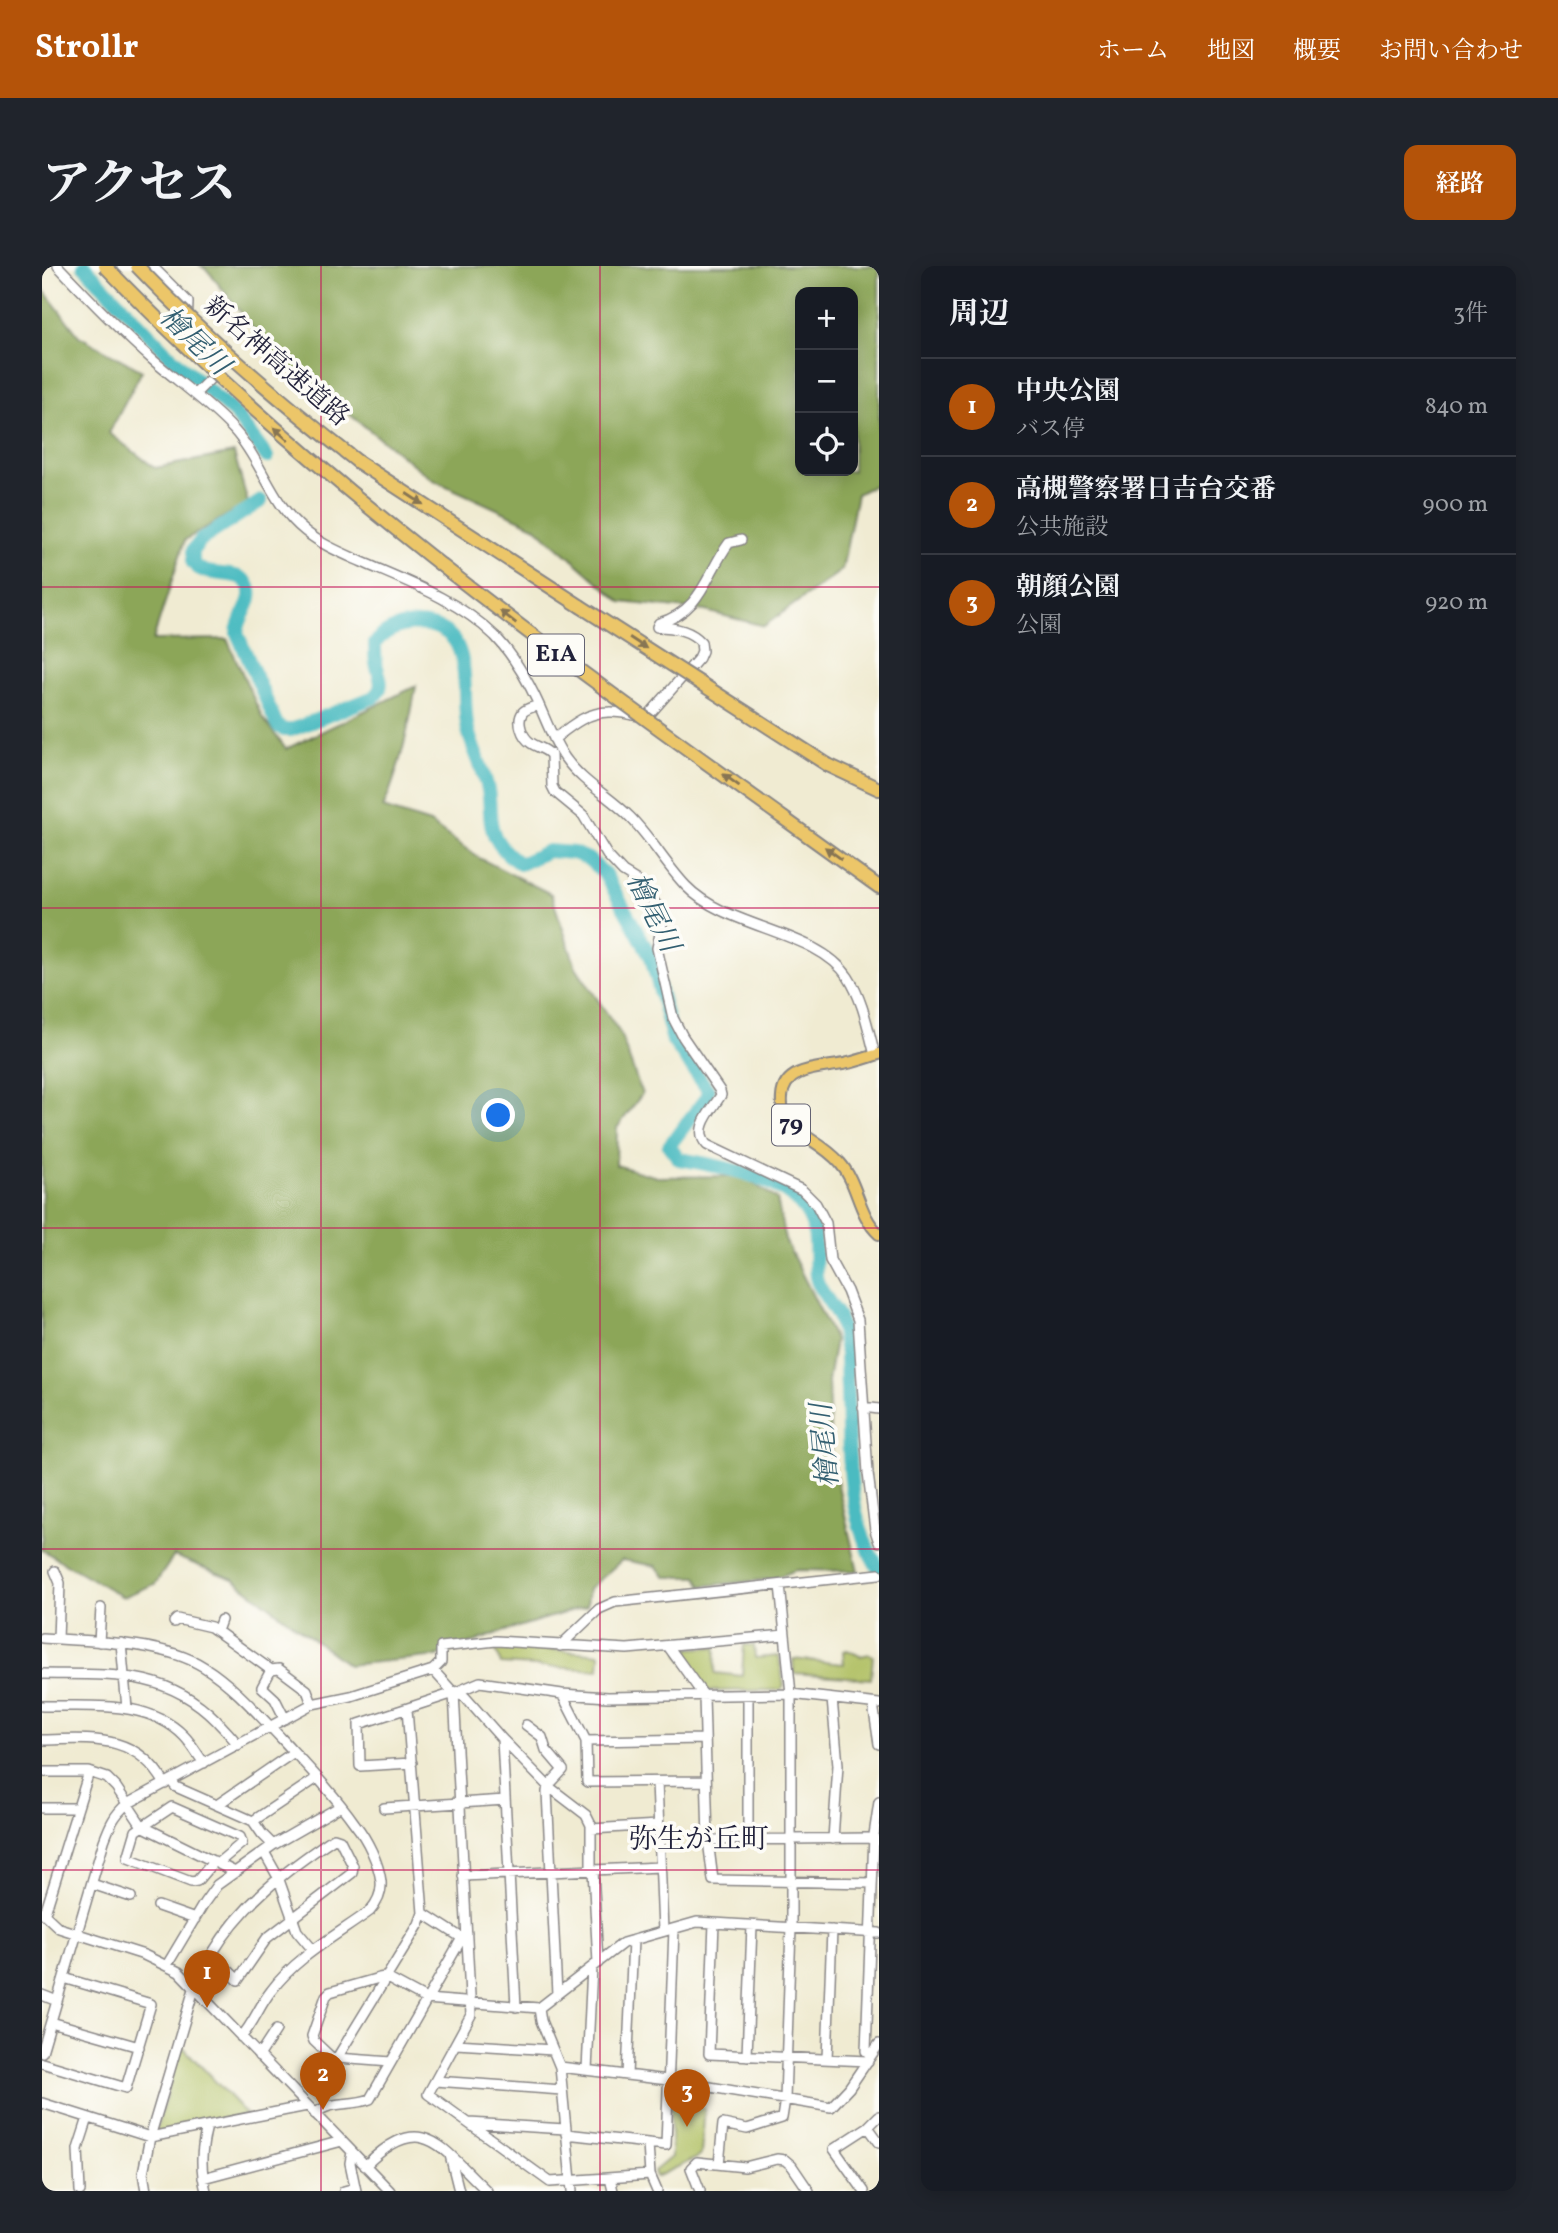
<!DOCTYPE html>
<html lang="ja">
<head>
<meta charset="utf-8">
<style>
	body { margin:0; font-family:Vollkorn,"Noto Serif JP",serif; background:#20242c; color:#f1f3f6 }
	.controls { position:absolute; right:21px; top:21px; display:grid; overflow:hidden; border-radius:14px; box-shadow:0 4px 18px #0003 }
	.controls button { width:63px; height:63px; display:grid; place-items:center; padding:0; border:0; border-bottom:2px solid #363941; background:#171b24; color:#f1f3f6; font:35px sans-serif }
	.you { position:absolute; left:457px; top:850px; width:24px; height:24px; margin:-18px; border:5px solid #fff; border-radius:50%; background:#1a73e8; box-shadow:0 0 0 10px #1a73e833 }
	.badge { display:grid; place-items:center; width:46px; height:46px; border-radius:50%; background:#b45309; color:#fff; font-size:23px; font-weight:700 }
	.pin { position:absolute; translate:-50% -58px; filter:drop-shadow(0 2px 4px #0008) }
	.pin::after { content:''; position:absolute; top:37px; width:24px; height:21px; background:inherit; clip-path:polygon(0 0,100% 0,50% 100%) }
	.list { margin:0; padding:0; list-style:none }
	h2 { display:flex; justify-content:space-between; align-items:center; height:91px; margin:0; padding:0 28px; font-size:30px }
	h2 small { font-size:23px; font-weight:400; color:#9ea1a6 }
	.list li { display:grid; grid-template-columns:46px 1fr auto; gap:21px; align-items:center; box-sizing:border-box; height:98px; padding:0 28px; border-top:2px solid #363941 }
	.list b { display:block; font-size:26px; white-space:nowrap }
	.list p { margin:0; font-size:23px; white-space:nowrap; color:#9ea1a6 }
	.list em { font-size:23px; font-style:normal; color:#9ea1a6 }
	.icon { flex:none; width:38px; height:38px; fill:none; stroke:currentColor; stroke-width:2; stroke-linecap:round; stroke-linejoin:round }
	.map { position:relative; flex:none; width:837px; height:1925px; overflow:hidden; border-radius:14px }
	header { display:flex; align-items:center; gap:42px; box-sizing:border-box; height:98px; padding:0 35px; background:#b45309; color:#fff }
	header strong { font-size:33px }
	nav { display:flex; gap:38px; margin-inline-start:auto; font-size:24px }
	.intro { display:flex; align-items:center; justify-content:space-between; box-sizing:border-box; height:168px; padding:0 42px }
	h1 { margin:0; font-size:49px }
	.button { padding:18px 32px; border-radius:14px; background:#b45309; color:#fff; font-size:24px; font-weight:700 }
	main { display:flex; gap:42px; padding:0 42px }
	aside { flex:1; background:#171b24; border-radius:14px; box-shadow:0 4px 18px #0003 }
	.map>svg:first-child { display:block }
	.green { fill:#b0c063; stroke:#69714f; stroke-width:2 }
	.forest { fill:#8ca659; stroke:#57644a; stroke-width:2; fill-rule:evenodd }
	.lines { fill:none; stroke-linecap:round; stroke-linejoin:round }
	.river { stroke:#4cbbc1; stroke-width:14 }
	.minor-casing { stroke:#898686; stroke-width:12 }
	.major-casing { stroke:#898686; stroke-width:14 }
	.highway-casing { stroke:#898686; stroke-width:16 }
	.minor { stroke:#fff; stroke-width:9 }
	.major { stroke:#ecc669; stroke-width:10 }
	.highway { stroke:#ecc669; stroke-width:12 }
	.highway-bridge-casing { stroke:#898686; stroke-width:16; stroke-linecap:butt }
	.highway-bridge { stroke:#ecc669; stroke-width:12 }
	.oneway { fill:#877452 }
	.grid { fill:none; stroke:#c2185b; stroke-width:2; stroke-opacity:0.55 }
	.labels { text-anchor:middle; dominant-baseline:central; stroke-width:7; stroke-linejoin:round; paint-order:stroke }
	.shield { fill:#fdfcf7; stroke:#646373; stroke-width:2 }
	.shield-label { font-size:24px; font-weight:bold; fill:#22223b }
	.street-label { font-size:26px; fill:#22223b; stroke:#fdfcf7 }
	.water-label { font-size:28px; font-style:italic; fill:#335f71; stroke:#fdfcf7 }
	.neighbourhood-label { font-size:28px; fill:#22223b; stroke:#fdfcf7 }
</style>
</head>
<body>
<header>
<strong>Strollr</strong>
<nav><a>ホーム</a><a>地図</a><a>概要</a><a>お問い合わせ</a></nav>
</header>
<div class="intro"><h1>アクセス</h1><a class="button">経路</a></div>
<main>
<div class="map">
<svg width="837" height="1925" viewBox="0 0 837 1925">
	<rect width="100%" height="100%" fill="#fdfcf7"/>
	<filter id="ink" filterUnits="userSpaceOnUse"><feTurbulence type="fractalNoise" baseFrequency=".0143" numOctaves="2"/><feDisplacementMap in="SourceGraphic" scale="14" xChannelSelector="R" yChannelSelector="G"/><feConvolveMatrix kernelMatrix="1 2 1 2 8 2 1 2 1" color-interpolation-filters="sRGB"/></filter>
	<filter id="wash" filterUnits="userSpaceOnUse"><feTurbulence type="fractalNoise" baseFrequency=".00686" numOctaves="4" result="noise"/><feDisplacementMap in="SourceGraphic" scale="28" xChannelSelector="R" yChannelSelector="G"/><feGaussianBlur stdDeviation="1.57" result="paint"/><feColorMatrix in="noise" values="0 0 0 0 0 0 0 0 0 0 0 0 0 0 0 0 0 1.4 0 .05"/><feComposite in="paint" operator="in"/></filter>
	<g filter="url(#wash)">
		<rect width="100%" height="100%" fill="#f0ebd2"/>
		<path class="green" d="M455,1379L558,1388L557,1404L459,1398L453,1381Z
			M702,1379H712L713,1392L737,1390L742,1420L739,1424L668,1425L664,1424L637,1388L638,1383L674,1381L673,1407L700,1410Z
			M805,1384L818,1390L828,1388L831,1390L829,1413L752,1407L751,1393L802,1398L801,1385Z
			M139,1779L205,1849L116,1867L114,1864Z
			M629,1837L663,1842L659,1888L655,1892L614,1911L612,1905L629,1891Z"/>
		<path class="forest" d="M159,0H837V217L815,228L800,304L722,360L663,345L579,336L492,260L391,214L233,90L166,5ZM758,26H811V205H758Z
			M0,22L37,70L100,105L67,167L113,202L192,187L206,237L143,274L111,374L185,373L220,451L244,483L374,420C367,462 358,503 341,542L388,557L437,592L509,628L534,701L578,767L600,828L575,862L574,899L615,911L700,910L735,933L743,974L793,1074L786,1115L789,1189L816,1305L754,1304L731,1313L660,1320L655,1311H623L614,1300L580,1294L547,1323L545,1340L453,1368L397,1390L306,1399L191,1313L132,1290L113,1318L81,1331L0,1284Z"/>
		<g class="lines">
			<path class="river" d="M42,0L126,88L193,148L225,191
				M219,235L159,274L151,284V297C165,316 203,299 208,324C211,338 196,352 195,367L235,459L242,464H249L332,431C344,419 337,412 334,397C333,391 333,384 333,378C347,353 401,350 415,379C426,402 421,432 425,458C428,481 442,501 446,524C449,539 446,556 453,571C459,583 468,591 478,598L506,585L532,587L546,593L563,608L609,691L631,775L666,824L664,832L627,880L637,893C679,900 754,912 770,958C776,975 772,993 774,1011C777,1026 791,1038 797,1053C800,1061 801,1071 803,1079C805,1093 804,1108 805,1122C807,1181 803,1251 837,1303"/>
		</g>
	</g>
	<g filter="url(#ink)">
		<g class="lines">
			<g class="minor-casing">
				<path id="minor" d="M16,0C47,33 78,65 112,95C139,118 168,138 192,164C220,195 230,239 263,265C280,279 300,287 320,296C366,316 416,334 453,370C472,390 486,415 497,439C505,457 512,476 523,492C540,516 568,531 588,551C609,572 624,599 644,620C685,663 775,664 806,711C821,734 826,763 833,789
					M110,0L146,36L145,63L149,74L169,83L175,92L174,107L153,128
					M497,439C492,441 485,442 481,446C474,455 480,471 489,477C496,482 503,482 509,489L510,520L513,526L541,549L565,589L581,606L594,614L618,643L620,658L615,682L631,752L641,771L678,825L679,829C670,844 650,863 665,879L760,924L774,938L784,957L788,994L805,1025L816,1054L826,1207L833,1264L837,1276
					M512,473C529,460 545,446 567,446C581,445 592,451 606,450L657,392L660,385L659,376C648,364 630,361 615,361L617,357C660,345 664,308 687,277L699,274
					M821,1141L837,1143
					M13,1305L18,1317L16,1373
					M132,1356L135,1353L169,1361L229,1404L237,1403L265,1424L270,1438
					M175,1365L179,1354
					M0,1372C47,1375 121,1375 162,1401C191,1419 216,1448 240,1473C265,1500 292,1528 313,1558C325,1573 337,1597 339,1616C340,1628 335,1637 328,1645C295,1669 254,1691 229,1725C217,1740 212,1757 199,1771
					M57,1376L59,1342
					M79,1377L85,1442
					M518,1380L557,1343L573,1336L837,1308
					M626,1380L662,1430L666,1574L671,1614L830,1617
					M229,1404L220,1421L233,1433L243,1453
					M391,1404L399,1396V1381L454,1375L585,1383L743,1369
					M0,1408C66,1409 124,1403 174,1454C181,1462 190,1470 196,1479
					M412,1427L429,1749L386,1828L508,1916L608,1909L615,1925
					M520,1428L544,1475L545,1516L664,1515
					M706,1429V1574
					M790,1433L796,1499L791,1573
					M831,1438L837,1478
					M0,1440C48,1441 106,1433 142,1470C150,1478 155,1488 162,1497
					M484,1459L500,1471L504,1484L521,1504L506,1520L505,1526L515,1728
					M460,1473L474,1741
					M0,1474C50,1473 94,1467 123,1518
					M544,1475L663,1473
					M370,1497L318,1500L317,1458L412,1427L438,1416L520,1428L566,1431L749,1428L837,1438
					M0,1506H47L65,1512L74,1521L100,1560L191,1605
					M129,1515L134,1521L211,1555L220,1568L231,1579
					M615,1516L621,1665
					M175,1539L252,1486
					M0,1542H35
					M342,1542L463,1534
					M211,1555L275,1512
					M549,1563L616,1559
					M292,1572L298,1574L311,1600L310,1607L225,1672L196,1714L170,1688C200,1638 244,1604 292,1572Z
					M666,1574L826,1572L835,1575
					M222,1586L236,1611L255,1665L271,1684
					M172,1595L155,1615L149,1616L86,1592L94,1565L130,1541L198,1571L200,1577L176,1597
					M551,1604L556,1697
					M421,1610L618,1601
					M50,1618L89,1631
					M116,1640L153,1653
					M0,1646L17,1662L102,1689L137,1706L348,1925
					M1,1647L4,1644L47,1506
					M381,1647L420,1672
					M672,1657L667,1788L826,1795
					M125,1699L162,1637L175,1619L231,1579L299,1540
					M0,1729L15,1735
					M497,1742L499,1755L518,1801L530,1925
					M9,1756L97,1781
					M414,1778L511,1784
					M0,1786L62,1575C68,1559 72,1549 85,1538L270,1438L309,1430L391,1404L412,1427L423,1431L460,1473L506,1520L544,1549L549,1559V1604
					M829,1789L824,1785L832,1569L837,1536
					M217,1790L234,1764
					M705,1790L710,1660
					M295,1792L291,1793L272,1775L270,1770L284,1730L288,1726L337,1712L343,1711L384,1733L497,1742L581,1677L655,1656L837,1667
					M785,1793L790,1664
					M349,1796L295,1792L377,1658L381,1647L365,1443
					M0,1797L84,1822L109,1738L22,1712
					M518,1801L626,1814L789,1841L807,1822L837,1778
					M545,1804L550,1701
					M585,1809L591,1674
					M393,1815L520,1824
					M0,1837L108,1871L265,1840
					M273,1848C290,1833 308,1841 328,1833L420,1672L425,1667
					M427,1857L523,1863
					M826,1861L837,1876
					M524,1868L624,1879L632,1663
					M606,1878L608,1909
					M310,1886L308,1897L314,1925
					M408,1889L417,1925
					M677,1898L681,1858L705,1863L740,1852L743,1833L749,1662V1428L738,1319
					M323,1900C381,1842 399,1882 445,1925
					M161,1912L300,1875
					M568,1912L571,1925
					M38,1925L36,1883L46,1852
					M104,1925L101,1907L108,1871L152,1723
					M164,1925C158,1902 159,1884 165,1860
					M302,1925L313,1922
					M658,1925L649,1902L655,1896L703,1901L735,1893L743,1894L750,1900L767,1925
					M822,1925L792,1883L826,1861L837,1850"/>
			</g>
			<g class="major-casing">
				<path id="major" d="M837,788C827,791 816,795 806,797C782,803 742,799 740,831C739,841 741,849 747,857C759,870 783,879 798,897C816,917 816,949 837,968"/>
			</g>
			<g class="highway-casing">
				<path id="highway" d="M316,196L538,340
					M786,499L837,523
					M744,554L837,621"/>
			</g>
			<use href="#minor" class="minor"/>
			<use href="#major" class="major"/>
			<use href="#highway" class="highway"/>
			<g class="highway-bridge-casing">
				<path id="highway-bridge" d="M63,0C267,212 506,383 744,554
					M95,0C163,71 238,135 316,196
					M538,340L786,499"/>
			</g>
			<use href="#highway-bridge" class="highway-bridge"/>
		</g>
		<defs><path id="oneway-solid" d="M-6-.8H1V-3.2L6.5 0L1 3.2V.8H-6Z" transform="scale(1.75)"/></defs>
		<g class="oneway">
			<use href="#oneway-solid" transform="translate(239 168) rotate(-139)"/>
			<use href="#oneway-solid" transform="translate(373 233) rotate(33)"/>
			<use href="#oneway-solid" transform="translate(466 351) rotate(-142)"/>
			<use href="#oneway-solid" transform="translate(596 377) rotate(33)"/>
			<use href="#oneway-solid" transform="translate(689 514) rotate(-144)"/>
			<use href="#oneway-solid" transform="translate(791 587) rotate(-144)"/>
		</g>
	</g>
	<path class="grid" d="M279,0V1925M558,0V1925M0,321H837M0,642H837M0,962H837M0,1283H837M0,1604H837"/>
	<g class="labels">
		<g class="shield">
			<rect x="486" y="368.5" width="56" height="41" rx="5"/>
			<rect x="730" y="838.5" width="38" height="41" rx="5"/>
		</g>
		<g class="shield-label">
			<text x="514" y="389">E1A</text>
			<text x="749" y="859">79</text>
		</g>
		<g class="street-label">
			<text transform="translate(234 96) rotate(41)">新名神高速道路</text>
		</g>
		<g class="water-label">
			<text transform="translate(152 76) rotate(44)">檜尾川</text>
			<text transform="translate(610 647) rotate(64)">檜尾川</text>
			<text transform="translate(784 1179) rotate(-95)">檜尾川</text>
		</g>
		<g class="neighbourhood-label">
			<text x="657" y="1574">弥生が丘町</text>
		</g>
	</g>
</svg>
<div class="controls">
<button>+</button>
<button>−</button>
<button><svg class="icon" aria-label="locate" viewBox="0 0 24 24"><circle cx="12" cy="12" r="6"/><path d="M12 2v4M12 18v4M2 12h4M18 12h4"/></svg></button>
</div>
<div class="you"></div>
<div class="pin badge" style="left:165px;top:1742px">1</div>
<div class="pin badge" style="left:281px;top:1844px">2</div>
<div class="pin badge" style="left:645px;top:1861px">3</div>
</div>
<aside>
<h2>周辺<small>3件</small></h2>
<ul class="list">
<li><span class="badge">1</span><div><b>中央公園</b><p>バス停</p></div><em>840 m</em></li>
<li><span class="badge">2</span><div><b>高槻警察署日吉台交番</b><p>公共施設</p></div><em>900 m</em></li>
<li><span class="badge">3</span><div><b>朝顔公園</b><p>公園</p></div><em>920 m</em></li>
</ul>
</aside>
</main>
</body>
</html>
